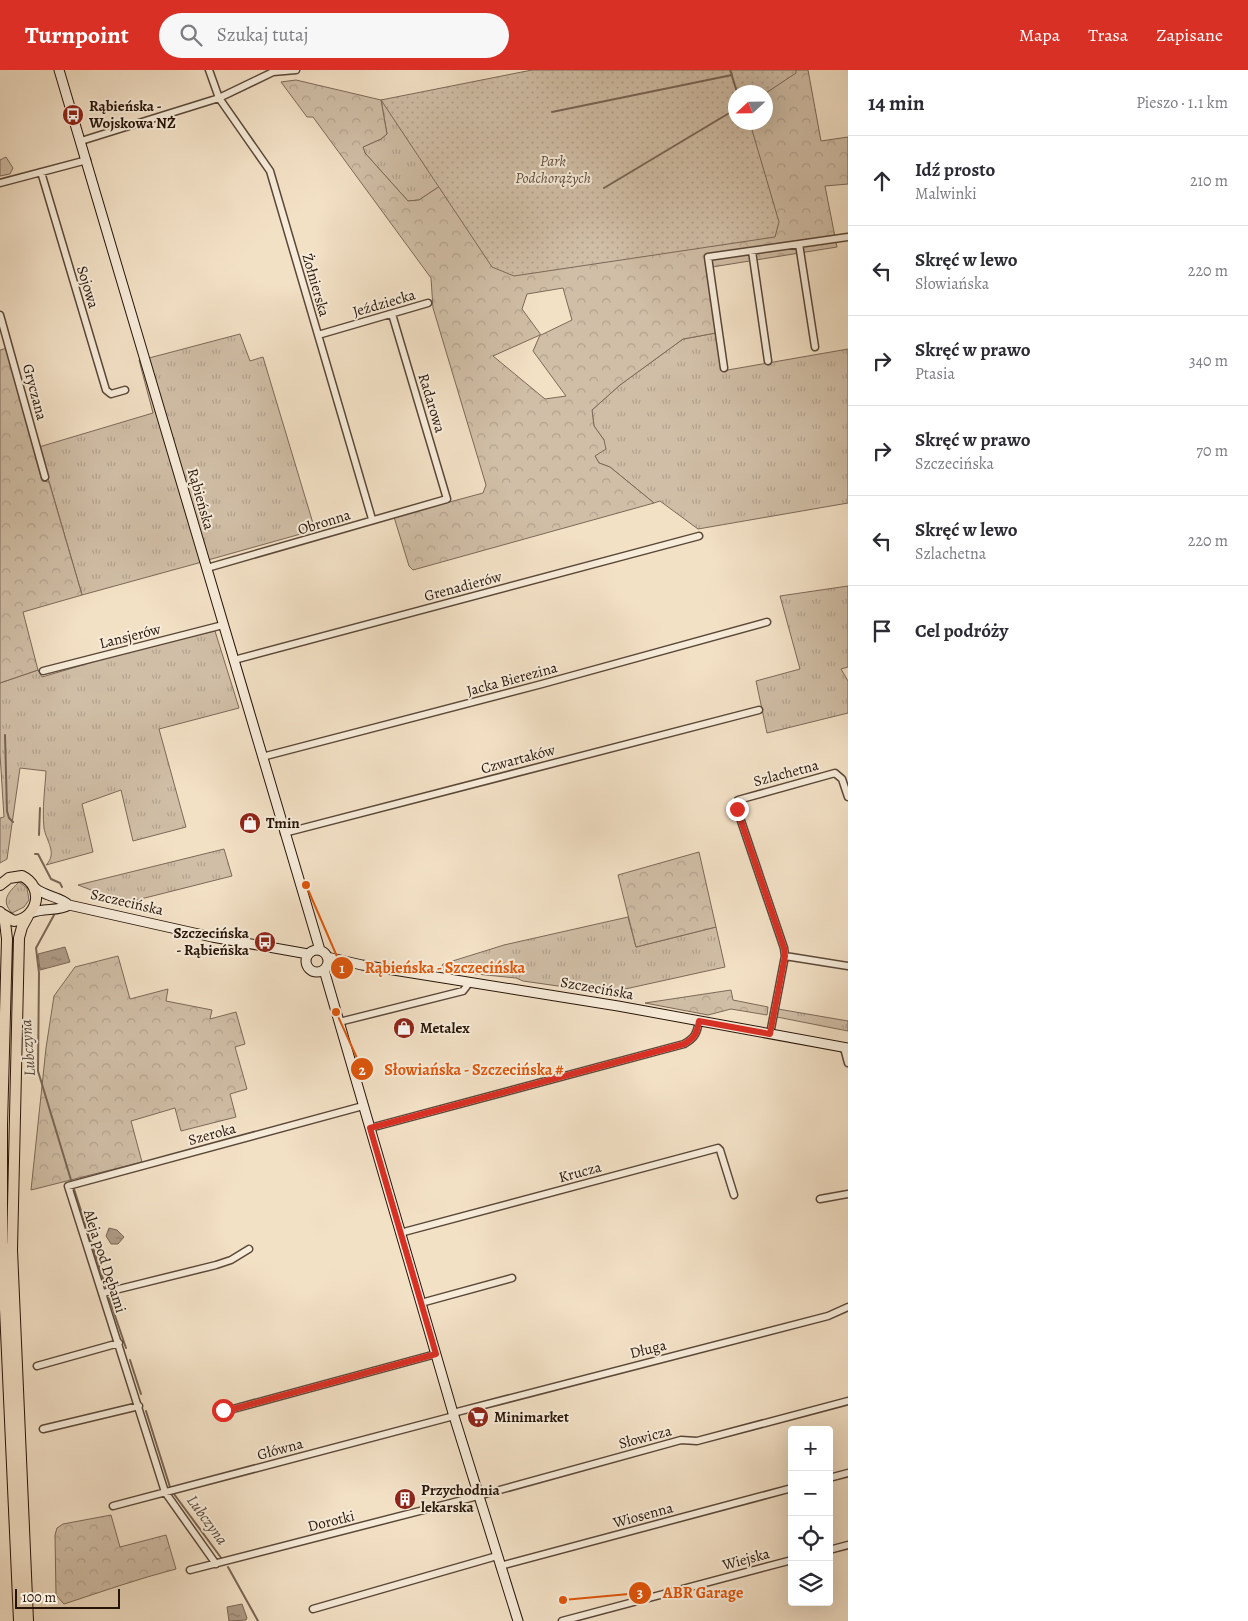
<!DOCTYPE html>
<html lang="pl">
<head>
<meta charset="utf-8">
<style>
	body { margin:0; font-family:Alegreya,serif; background:#f7f7f7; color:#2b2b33 }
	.controls { position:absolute; right:15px; bottom:15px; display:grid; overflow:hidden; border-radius:5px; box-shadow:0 5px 20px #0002 }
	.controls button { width:45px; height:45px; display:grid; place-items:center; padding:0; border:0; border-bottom:1px solid #e1e1e2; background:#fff; color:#2b2b33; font:25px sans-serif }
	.compass { position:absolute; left:728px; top:15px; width:45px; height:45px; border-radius:50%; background:#fff; box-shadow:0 5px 20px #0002; rotate:248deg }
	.scale { position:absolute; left:15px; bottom:12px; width:105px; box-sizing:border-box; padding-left:5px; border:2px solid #271409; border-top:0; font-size:14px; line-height:18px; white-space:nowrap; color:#271409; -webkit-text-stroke:4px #f7ecda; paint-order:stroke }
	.stop { position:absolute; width:15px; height:15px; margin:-11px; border:4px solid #d93025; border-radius:50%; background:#fff }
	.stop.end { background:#d93025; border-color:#fff; box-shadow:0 1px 5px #0008 }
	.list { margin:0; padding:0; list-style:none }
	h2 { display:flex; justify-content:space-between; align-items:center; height:65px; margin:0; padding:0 20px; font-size:21px }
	h2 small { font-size:16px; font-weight:400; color:#7c7c81 }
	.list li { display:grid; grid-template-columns:32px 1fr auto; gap:15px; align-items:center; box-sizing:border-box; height:90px; padding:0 20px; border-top:1px solid #e1e1e2 }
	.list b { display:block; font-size:19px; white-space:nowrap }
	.list p { margin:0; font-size:16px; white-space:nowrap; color:#7c7c81 }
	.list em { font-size:16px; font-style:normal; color:#7c7c81 }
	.icon { flex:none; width:28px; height:28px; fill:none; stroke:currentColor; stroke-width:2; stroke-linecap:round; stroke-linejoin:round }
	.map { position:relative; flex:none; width:848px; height:1551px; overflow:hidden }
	header { display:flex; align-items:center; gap:30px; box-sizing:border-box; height:70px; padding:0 25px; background:#d93025; color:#fff }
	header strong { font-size:24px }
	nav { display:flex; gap:28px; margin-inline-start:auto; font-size:18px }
	.search { width:350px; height:45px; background:#f7f7f7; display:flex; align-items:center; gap:12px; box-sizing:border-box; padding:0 18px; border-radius:28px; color:#7c7c81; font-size:19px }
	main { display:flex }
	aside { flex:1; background:#fff }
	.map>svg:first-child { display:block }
	.grass { fill:url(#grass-tufts); stroke:#7c6958 }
	.forest { fill:url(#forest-crowns); stroke:#7c6958; fill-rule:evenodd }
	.park { fill:url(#park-dots); stroke:#7c6958 }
	.water { fill:url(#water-ripples); stroke:#786554 }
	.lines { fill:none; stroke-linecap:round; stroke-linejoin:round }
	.stream { stroke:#786554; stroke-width:2 }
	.street-casing { stroke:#5a4738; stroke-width:9 }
	.secondary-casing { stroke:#271409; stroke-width:11 }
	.primary-casing { stroke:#271409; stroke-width:12 }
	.street { stroke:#f7ecda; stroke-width:6 }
	.secondary { stroke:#f7ecda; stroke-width:9 }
	.primary { stroke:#f3e1c6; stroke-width:10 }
	.route { stroke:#d93025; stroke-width:6 }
	.labels { text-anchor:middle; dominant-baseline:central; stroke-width:4; stroke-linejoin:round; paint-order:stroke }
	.poi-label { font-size:15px; font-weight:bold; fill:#271409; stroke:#f7ecda; text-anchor:start }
	.park-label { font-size:15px; font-style:italic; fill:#625040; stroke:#f7ecda }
	.street-label { font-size:15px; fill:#271409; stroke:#f7ecda }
	.water-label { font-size:16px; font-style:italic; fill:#5d4a3b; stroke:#f7ecda }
	.leader { fill:none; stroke:#de560c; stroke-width:2 }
	.callout-dot { fill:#de560c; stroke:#f7ecda; stroke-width:2 }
	.mark-label { font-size:15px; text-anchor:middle; font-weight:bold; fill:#fff }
	.callout-label { font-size:16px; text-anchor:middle; font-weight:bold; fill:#de560c; stroke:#f7ecda; stroke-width:4; stroke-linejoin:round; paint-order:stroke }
</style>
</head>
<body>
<header>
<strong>Turnpoint</strong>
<div class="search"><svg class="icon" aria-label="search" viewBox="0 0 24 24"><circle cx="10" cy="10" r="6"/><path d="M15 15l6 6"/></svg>Szukaj tutaj</div>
<nav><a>Mapa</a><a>Trasa</a><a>Zapisane</a></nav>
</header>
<main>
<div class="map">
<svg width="848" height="1551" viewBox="0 0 848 1551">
	<defs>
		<pattern id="grass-tufts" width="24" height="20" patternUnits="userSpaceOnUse" patternTransform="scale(1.25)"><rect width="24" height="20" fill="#d0bea6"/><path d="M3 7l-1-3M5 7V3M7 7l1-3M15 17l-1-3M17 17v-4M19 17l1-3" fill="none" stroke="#b3a28e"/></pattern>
		<pattern id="forest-crowns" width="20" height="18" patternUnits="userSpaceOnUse" patternTransform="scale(1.25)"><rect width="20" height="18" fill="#d0bea6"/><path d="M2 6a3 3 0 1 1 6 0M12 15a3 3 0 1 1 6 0" fill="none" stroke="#b3a28e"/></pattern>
		<pattern id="park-dots" width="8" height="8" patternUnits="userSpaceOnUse" patternTransform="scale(1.25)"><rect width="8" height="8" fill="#d0bea6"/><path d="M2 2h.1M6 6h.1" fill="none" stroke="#b3a28e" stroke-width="1.8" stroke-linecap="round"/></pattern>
		<pattern id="water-ripples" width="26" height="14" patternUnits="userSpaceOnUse" patternTransform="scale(1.25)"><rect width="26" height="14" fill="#ae9b86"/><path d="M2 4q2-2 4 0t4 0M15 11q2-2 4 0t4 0" fill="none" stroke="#8e7d6c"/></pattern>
	</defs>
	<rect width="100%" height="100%" fill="#f3e1c6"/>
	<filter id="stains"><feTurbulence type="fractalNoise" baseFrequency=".004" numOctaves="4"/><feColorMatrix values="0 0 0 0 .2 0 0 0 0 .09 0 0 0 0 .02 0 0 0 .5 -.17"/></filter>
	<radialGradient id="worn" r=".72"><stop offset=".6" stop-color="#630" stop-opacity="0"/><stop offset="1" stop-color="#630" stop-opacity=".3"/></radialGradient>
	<path class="grass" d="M381,30H383L443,114L419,130L408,131L365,83L363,77L381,69L387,64Z
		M6,87L13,98L10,104L0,106V90Z
		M716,263L722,301L848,279V433L698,459L660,431L654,433L610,397L599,393L595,386L604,370L594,356L592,340L620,315L683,269Z
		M240,264L250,291L263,287L315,460L208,490L149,288Z
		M143,289L202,492L82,525L39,377L153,343L139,290Z
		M848,516V597L841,599L848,611V643L767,663L756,611L800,599L780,526Z
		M215,561L239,638L159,659L186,757L133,771L121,720L82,734L93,782L46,795C58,783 46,771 44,758C42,739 45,719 46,701L20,698L7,789L0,793V748L4,747L0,684V613L38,600L42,607L137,579Z
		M224,779L232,806L125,833L78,815Z
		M19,812L27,818L29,830L24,837L12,843C0,830 9,822 19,812Z
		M628,847L636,877L716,857L725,897L607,923L523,911L516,908L446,901L441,898L443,894L504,875Z
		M778,939L848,951V961L777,947Z"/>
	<path class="forest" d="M541,0H808L821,71L848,67V114L825,116L837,177L706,198L716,263L683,269L620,315L592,340L594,356L604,370L606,379L595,386L599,393L610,397L654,433L413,500L409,496L394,447L483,423L486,415L433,238L431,208L313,47H307L281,12L296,10L381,30L387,64L381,69L363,77L365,83L408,131L419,130L443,114ZM736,22H766V52H736ZM563,218L572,250L541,265L522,239L527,224ZM540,265L533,281L566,326L545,329L493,286Z
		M7,278L42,411L49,412L82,525L23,542L38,600L0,613V280Z
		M699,782L716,857L636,877L618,805Z
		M118,886L130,929L168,919L166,931L212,940L210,949L236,942L245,974L235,977L247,1019L230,1024L236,1047L181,1061L175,1038L131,1051L142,1092L31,1120L46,978L54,926L75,897Z
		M731,920L733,930L768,937L767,945L731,939L708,945L645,933Z
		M111,1445L120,1477L166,1465L176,1499C137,1509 101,1522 64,1534L56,1525L55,1465L57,1458L63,1454Z"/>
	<path class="park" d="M532,0H796V3L766,23L736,22V52L750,53L779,152L775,167L514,206L492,197L381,30Z"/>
	<path class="water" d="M65,877L70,892L40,900L38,884Z
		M109,1158L117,1160L124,1167L118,1174H111L106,1166Z
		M242,1534L247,1548L246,1550L229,1551L227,1537Z"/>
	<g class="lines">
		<path class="stream" d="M732,6L737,22
			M552,42L732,5L730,0
			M604,118L736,39
			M5,665L7,741L9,748L13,752
			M39,765L40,738
			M35,784H38L51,809L60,813L62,817
			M54,845L36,878L39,903L38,1001L71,1110
			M74,1119L106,1218
			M109,1228L126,1278
			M130,1290L141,1324
			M146,1341L170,1417
			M174,1424L222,1489
			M228,1497L258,1551"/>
		<g class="street-casing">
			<path id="street" d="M209,0L219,28L270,101L372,449
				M81,71L219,28L273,2L296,0
				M41,102L106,320L111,324L125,320
				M0,113L87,90
				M799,174L815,277
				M752,181L768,291
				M0,245L45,407
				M318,265L428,233
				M724,298L708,187L848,167
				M207,498L447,429L392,244
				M234,590L699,466
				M43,601L223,555
				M262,687L542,614L767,552
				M284,763L759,640
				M785,886L848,896
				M339,952L463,921L470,912
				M770,964L785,886L784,878L737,739L738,730L835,703L842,709L848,727
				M844,978L848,993
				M370,1058L684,974C695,968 697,963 699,951
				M820,1129L848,1124
				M400,1163L718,1078L720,1080L734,1125
				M103,1223L216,1195L231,1190L249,1179
				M421,1233L512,1208
				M37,1296L119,1273
				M223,1340L233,1339L436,1284
				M453,1343L828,1246L848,1237
				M43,1359L139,1336
				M829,1408L848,1403
				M113,1436L454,1346
				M829,1480L848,1475
				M216,1494L165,1422L68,1116L363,1036
				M500,1496L792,1418
				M190,1500L478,1426L681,1370L697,1371L848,1331
				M313,1539L497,1486
				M562,1551L792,1490"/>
		</g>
		<g class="secondary-casing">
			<path id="secondary" d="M59,0L320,880
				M35,818C46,827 59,826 69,835L212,867L308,884
				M31,843C44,837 58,842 69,835
				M306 891a11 11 0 1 1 22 0a11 11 0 1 1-22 0Z
				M327,887L362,895L618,936L848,978
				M324,900L453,1343L518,1551"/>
		</g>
		<g class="primary-casing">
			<path id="primary" d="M0,815L9,808L22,806C45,817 38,848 14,851L2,844
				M0,842L5,852L7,869L2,1055V1172L19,1551
				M28,846L22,857L19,868L12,1180L28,1551"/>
		</g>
		<use href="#street" class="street"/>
		<use href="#secondary" class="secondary"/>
		<use href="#primary" class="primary"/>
	</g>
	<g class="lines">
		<path class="route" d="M223,1340L233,1339L436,1284L370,1058L684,974C695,968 697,963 699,951L770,964L785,886L784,878L737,739"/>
	</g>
	<defs>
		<g id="bus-disc" transform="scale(1.125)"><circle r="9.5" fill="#8f2418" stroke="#f7ecda"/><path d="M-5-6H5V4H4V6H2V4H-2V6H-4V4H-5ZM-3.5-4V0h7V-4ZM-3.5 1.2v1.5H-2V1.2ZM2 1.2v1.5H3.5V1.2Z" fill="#fff"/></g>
		<g id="shop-disc" transform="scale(1.125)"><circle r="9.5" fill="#8f2418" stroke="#f7ecda"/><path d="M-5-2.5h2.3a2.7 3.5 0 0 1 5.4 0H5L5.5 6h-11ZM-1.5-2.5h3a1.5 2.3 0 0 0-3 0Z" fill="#fff"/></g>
		<g id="supermarket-disc" transform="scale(1.125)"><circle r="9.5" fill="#8f2418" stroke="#f7ecda"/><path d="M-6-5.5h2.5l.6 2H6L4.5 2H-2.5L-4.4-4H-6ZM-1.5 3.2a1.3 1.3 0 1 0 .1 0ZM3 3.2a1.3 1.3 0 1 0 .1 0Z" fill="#fff"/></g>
		<g id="building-disc" transform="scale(1.125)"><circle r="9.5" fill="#8f2418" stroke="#f7ecda"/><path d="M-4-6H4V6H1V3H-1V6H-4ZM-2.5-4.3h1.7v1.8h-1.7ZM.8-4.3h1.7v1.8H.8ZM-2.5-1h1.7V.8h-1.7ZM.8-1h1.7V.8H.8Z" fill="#fff"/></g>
	</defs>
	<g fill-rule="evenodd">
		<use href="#bus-disc" x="73" y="45"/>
		<use href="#shop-disc" x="250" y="753"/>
		<use href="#bus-disc" x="265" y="872"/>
		<use href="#shop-disc" x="404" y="958"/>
		<use href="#supermarket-disc" x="478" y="1347"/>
		<use href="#building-disc" x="405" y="1429"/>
	</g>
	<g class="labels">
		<g class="poi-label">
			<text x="89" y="36">Rąbieńska -<tspan x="89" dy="17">Wojskowa NŻ</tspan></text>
			<text x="266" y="753">Tmin</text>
			<text x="249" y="863" text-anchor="end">Szczecińska<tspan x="249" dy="17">- Rąbieńska</tspan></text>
			<text x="420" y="958">Metalex</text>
			<text x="494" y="1347">Minimarket</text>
			<text x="421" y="1420">Przychodnia<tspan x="421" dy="17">lekarska</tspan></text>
		</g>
		<g class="park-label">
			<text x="553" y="91">Park<tspan x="553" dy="17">Podchorążych</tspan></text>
		</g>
		<g class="street-label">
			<text transform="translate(316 215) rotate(74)">Żołnierska</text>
			<text transform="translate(88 217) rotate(73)">Sojowa</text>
			<text transform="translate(384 233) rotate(-16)">Jeździecka</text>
			<text transform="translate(35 322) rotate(75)">Gryczana</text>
			<text transform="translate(432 333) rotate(73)">Radarowa</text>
			<text transform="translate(201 429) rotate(74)">Rąbieńska</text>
			<text transform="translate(324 452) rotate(-17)">Obronna</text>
			<text transform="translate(463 516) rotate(-15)">Grenadierów</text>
			<text transform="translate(130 566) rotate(-14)">Lansjerów</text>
			<text transform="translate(512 609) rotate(-15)">Jacka Bierezina</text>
			<text transform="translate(518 689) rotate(-15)">Czwartaków</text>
			<text transform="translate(786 703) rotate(-15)">Szlachetna</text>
			<text transform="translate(127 832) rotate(13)">Szczecińska</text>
			<text transform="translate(597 918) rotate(10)">Szczecińska</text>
			<text transform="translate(212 1064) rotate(-15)">Szeroka</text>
			<text transform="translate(580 1102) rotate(-15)">Krucza</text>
			<text transform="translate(105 1191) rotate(72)">Aleja pod Dębami</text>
			<text transform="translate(648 1279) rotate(-14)">Długa</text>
			<text transform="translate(645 1367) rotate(-15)">Słowicza</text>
			<text transform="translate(280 1379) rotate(-15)">Główna</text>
			<text transform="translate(643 1445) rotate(-15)">Wiosenna</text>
			<text transform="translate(331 1451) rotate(-14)">Dorotki</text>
			<text transform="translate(746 1489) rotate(-15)">Wiejska</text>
		</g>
		<g class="water-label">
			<text transform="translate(28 978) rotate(-94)">Lubczyna</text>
			<text transform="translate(207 1450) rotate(54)">Lubczyna</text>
		</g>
	</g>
	<path class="leader" d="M306 815L342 898M336 942L362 999M563 1530L640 1523"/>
	<g class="callout-dot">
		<circle cx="306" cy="815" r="5"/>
		<circle cx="336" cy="942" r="5"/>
		<circle cx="563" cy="1530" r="5"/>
		<circle cx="342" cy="898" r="12"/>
		<circle cx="362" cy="999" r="12"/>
		<circle cx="640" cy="1523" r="12"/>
	</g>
	<g class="mark-label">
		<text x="342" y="903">1</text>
		<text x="362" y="1005">2</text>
		<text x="640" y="1528">3</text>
	</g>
	<g class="callout-label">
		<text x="445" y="903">Rąbieńska - Szczecińska</text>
		<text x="474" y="1005">Słowiańska - Szczecińska #</text>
		<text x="703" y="1528">ABR Garage</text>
	</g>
	<rect width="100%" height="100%" filter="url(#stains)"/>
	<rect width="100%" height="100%" fill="url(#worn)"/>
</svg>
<div class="controls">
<button>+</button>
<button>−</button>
<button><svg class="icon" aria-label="locate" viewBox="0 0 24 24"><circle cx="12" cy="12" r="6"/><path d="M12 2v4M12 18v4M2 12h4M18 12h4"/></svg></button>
<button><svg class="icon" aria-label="layers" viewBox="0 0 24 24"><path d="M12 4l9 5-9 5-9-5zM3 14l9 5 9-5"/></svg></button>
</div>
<svg class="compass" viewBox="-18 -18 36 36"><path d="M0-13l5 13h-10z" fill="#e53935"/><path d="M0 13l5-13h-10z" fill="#7c7c81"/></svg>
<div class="scale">100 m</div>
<div class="stop" style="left:223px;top:1340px"></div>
<div class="stop end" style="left:737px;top:739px"></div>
</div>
<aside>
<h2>14 min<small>Pieszo · 1.1 km</small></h2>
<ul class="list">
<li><svg class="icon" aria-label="ahead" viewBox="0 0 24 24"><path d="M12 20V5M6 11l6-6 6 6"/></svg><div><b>Idź prosto</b><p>Malwinki</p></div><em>210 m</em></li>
<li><svg class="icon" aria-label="left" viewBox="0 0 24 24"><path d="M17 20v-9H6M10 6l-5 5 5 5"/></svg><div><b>Skręć w lewo</b><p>Słowiańska</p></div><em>220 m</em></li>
<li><svg class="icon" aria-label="right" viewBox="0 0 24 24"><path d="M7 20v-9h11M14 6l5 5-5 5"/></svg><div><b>Skręć w prawo</b><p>Ptasia</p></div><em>340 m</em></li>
<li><svg class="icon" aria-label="right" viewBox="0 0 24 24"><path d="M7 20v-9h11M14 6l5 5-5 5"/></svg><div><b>Skręć w prawo</b><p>Szczecińska</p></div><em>70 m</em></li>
<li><svg class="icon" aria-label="left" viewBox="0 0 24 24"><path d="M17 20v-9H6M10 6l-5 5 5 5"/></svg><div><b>Skręć w lewo</b><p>Szlachetna</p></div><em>220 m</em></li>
<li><svg class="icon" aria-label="arrive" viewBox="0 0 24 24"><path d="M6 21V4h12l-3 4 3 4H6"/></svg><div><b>Cel podróży</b></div></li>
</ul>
</aside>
</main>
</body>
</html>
